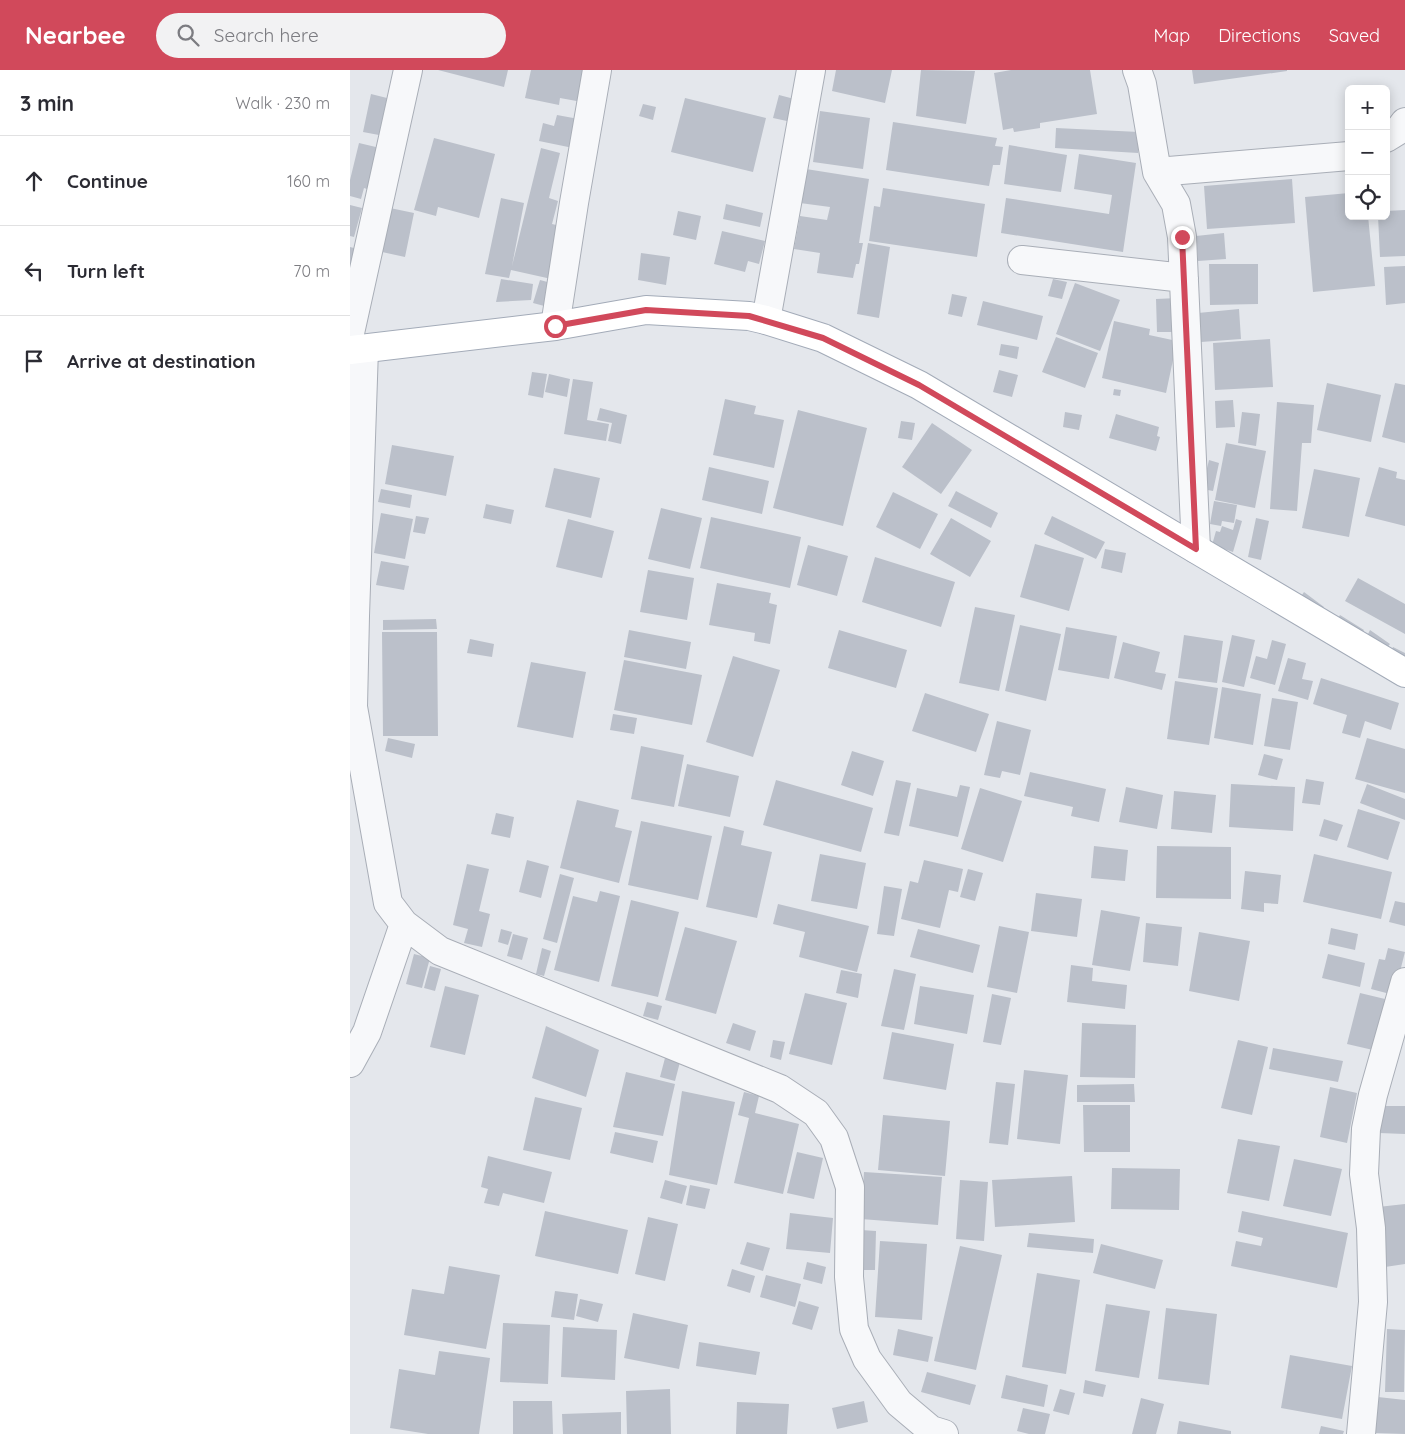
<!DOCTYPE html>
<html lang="en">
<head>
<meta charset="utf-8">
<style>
	body { margin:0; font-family:Quicksand,sans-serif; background:#f2f2f3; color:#2b2b33 }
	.controls { position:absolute; right:15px; top:15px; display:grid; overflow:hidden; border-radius:8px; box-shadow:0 2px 12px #0003 }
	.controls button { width:45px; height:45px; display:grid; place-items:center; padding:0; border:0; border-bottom:1px solid #e1e1e2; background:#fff; color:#2b2b33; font:25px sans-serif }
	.stop { position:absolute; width:15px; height:15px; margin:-11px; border:4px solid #d1495b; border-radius:50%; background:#fff }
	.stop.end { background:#d1495b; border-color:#fff; box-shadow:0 1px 5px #0008 }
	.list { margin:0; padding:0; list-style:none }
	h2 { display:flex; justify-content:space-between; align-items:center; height:65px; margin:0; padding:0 20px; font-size:21px }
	h2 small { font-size:16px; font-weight:400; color:#7c7c81 }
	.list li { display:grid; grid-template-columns:32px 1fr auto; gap:15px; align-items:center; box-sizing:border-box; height:90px; padding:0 20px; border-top:1px solid #e1e1e2 }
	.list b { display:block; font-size:19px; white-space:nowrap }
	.list em { font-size:16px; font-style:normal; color:#7c7c81 }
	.icon { flex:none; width:28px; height:28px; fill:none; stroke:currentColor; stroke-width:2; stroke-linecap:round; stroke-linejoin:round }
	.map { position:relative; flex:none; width:1055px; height:1364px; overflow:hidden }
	header { display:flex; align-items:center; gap:30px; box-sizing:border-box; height:70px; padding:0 25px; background:#d1495b; color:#fff }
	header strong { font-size:24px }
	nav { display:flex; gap:28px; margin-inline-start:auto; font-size:18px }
	.search { width:350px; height:45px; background:#f2f2f3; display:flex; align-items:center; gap:12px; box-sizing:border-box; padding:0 18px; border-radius:28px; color:#7c7c81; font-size:19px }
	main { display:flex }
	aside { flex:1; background:#fff }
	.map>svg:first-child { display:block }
	.building { fill:#bbc0ca }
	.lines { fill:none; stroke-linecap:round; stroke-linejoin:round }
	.minor-casing { stroke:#a9aeb7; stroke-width:30 }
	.major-casing { stroke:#a3abb8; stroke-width:30 }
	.minor { stroke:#f7f8fa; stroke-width:28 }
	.major { stroke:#fff; stroke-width:28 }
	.route { stroke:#d1495b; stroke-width:6 }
</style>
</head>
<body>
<header>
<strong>Nearbee</strong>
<div class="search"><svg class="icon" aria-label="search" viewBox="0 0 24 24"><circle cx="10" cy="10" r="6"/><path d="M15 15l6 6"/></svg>Search here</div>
<nav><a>Map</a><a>Directions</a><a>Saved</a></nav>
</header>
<main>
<aside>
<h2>3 min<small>Walk · 230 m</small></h2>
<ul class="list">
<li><svg class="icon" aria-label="ahead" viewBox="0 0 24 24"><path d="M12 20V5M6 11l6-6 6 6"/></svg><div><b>Continue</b></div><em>160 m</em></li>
<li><svg class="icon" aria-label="left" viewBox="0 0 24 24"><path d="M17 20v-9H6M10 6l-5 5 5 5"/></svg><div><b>Turn left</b></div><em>70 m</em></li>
<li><svg class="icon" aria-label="arrive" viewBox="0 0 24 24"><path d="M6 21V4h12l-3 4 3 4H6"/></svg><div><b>Arrive at destination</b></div></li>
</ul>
</aside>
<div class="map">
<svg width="1055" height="1364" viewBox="0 0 1055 1364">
	<rect width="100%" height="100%" fill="#e4e7ec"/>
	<path class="building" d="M88,0H158L154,17Z
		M181,0H239L232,32L210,28L209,35L175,28Z
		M486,0H542L535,33L482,21Z
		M571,0L625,1L616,54L566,46Z
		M661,0H740L747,44L690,53V58L664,62L663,58L653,60L644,3Z
		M842,0H937V1L844,14Z
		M21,24L37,28L29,65L13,62Z
		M429,25L452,31L446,53L423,48Z
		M335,28L416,48L403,102L321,82Z
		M293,34L306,37L303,50L289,46Z
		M470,41L520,48L513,99L463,92Z
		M207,45L234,50L228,79L189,71L193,53L204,56Z
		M543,52L647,68L645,76L653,77L650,95H643L639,116L536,100Z
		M706,58L789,62L788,83L705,78Z
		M84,68L145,84L129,148L88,137L86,146L64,140Z
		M9,73L30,78L20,120L14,118L11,129L0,126V110Z
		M659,75L717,85L711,122L654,114Z
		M191,78L210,83L199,128L208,131L202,154L219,158L206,210L161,200L159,208L135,204L151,128L174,133L162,196Z
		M729,84L786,93L773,182L651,163L656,128L759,144L762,125L724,119Z
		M456,99L519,109L509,173H513L509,194H506L503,208L467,203L470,183L444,179L450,146L477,150L480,137L450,133Z
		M942,109L945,153L857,159L854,116Z
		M533,118L635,134L627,187L519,171L524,136L530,137Z
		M999,123V146H1018L1025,216L963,222L955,127Z
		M376,134L413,143L410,157L373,149Z
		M0,135L12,138L4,167L0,166Z
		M40,138L64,143L55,187L32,182Z
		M1055,140V186L1030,187L1028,146H1036V141Z
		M328,141L351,146L346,170L323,165Z
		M372,161L415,171L409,194L398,191L395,202L364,194Z
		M874,163L876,189L848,191L846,166Z
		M518,173L540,177L529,248L507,244Z
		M0,177L8,179L0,202Z
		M291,183L320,187L316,215L288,210Z
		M859,194H908V234L860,235Z
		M1055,196V233L1036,235L1034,197Z
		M151,209L183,214L181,230L146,232Z
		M703,209L717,212L712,229L698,226Z
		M190,210L205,214L198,237L183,233Z
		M725,213L770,230L750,281L706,264Z
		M602,224L617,227L612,247L598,244Z
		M828,228L829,262H807L806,229Z
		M633,231L693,246L687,270L627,255Z
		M889,239L891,269L851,272L848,243Z
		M764,251L800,259L799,265L827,271L816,323L752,308Z
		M706,267L748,283L735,318L692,302Z
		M920,269L923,317L865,320L863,273Z
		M651,274L669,277L667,289L649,285Z
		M649,300L668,305L662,327L643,322Z
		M182,302L197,304L193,328L178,325Z
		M199,304L220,309L217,327L195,322Z
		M223,309L243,312L237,350L259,354L256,371L214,364Z
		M977,313L1031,325L1021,372L967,360Z
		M1045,313L1055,315V373L1032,367Z
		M764,319L771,320L770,326L763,325Z
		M375,329L406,336L404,344L434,350L424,398L363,385Z
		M883,330L885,357L866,358L865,331Z
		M927,332L964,335L961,373H952L947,441L920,439Z
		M250,338L277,345L271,374L258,371L262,353L247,350Z
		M448,340L517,358L493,456L423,438Z
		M715,342L732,345L729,360L713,357Z
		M892,342L910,344L906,376L888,373Z
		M766,344L809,357L807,366L810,367L806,381L759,368Z
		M551,351L565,353L562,370L548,368Z
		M582,353L622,380L591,424L552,397Z
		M876,373L916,381L905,438L865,430Z
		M42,375L104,386L96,426L35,414Z
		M859,390L869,393L863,421L852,419Z
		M359,397L419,411L412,444L352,430Z
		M1029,397L1047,402L1046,408L1055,410V456L1015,446Z
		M204,398L250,408L241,448L195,437Z
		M964,399L1010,408L999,467L952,458Z
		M31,419L62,425L60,438L28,432Z
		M606,421L648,443L641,458L598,436Z
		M543,422L588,444L570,479L526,457Z
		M864,431L887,435L884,453L872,451L871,456L860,454Z
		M136,434L164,440L161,454L133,448Z
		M311,438L352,448L340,499L298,489Z
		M31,443L63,449L55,489L24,483Z
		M66,446L79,448L75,464L63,462Z
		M702,446L755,472L746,489L694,464Z
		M361,447L451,467L440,518L350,498Z
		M601,448L641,471L620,507L580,484Z
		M906,448L919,451L911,490L898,487Z
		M218,449L264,461L252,508L206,497Z
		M886,449L892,451L883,482L862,475L866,461L870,462L872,456L883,460Z
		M685,474L734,488L719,541L670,527Z
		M458,475L498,486L487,526L447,515Z
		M755,479L776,483L772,503L751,498Z
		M525,487L605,512L591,557L512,532Z
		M31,491L59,496L54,520L26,515Z
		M298,500L344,508L337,550L290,542Z
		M1008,508L1055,534V564L995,531Z
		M367,513L421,523L419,533L427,535L420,574L404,571L405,563L359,555Z
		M954,522L974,537L970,542L950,528Z
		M625,537L665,545L649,621L609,613Z
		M990,545L1014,560L1011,564L987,550Z
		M86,549L87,559L33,560V550Z
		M670,555L711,564L696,631L655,621Z
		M716,557L767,566L759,609L708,600Z
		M279,560L341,572L336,599L274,587Z
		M489,560L557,580L546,618L478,598Z
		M1020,560L1040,574L1036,579L1017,566Z
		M32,562H87L88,666H33Z
		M834,565L873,571L867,613L828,608Z
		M882,565L905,570L894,617L872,612Z
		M120,569L144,574L142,587L117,583Z
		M922,570L936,574L925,615L900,608L906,586L917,589Z
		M773,572L810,582L805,602L816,604L812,620L764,608Z
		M1043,577L1055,583V588L1041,581Z
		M383,586L430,600L403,687L356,672Z
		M938,588L956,593L952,609L963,611L958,630L928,621Z
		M274,590L352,605L342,655L264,640Z
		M181,592L236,602L223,668L167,657Z
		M971,608L1049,633L1041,660L1015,651L1010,668L992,663L997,645L963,634Z
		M825,611L868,618L859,675L817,669Z
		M872,617L911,624L903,675L864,668Z
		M575,623L639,644L626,682L562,661Z
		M922,628L948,632L940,680L914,676Z
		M263,644L287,648L284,664L260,660Z
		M647,651L681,660L670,705L652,701L650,708L634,705Z
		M38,668L65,674L62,688L35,681Z
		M1017,668L1055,679V723L1005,709Z
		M291,676L334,685L324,737L281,729Z
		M502,681L534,691L523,726L491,715Z
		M914,684L933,689L927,710L908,705Z
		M337,694L389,706L380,747L328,736Z
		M680,702L756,719L749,752L721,746L723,737L674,726Z
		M956,709L974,712L970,735L952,733Z
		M426,710L523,738L511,782L413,755Z
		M546,710L561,713L549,766L534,763Z
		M881,714L945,717L943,761L879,757Z
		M1017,714L1055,729V750L1010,733Z
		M610,715L620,717L608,767L559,756L567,718L607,727Z
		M776,717L813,725L807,759L769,752Z
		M630,718L672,731L653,792L611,779Z
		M824,721L866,725L862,763L821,759Z
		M227,730L269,740L265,757L282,761L269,813L210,798Z
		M1008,739L1050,752L1038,790L997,777Z
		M146,743L164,747L160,768L141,764Z
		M974,749L993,755L987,771L969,766Z
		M291,751L362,766L348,830L278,815Z
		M374,756L394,761L391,775L422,782L407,848L356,837Z
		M744,776L778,780L775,811L741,808Z
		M807,776L881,777V829L806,828Z
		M470,784L516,793L507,839L461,831Z
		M964,784L1042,802L1031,849L953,832Z
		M177,790L199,796L191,828L169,822Z
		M574,790L613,799L608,822L599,820L590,858L551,849L560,811L568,813Z
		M117,794L139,799L129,841L140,844L132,877L114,873L118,859L103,855Z
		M618,799L633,803L625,831L610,827Z
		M895,801L931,805L928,834L914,833V842L891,839Z
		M210,804L224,808L207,873L193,869Z
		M534,816L552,819L544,866L527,864Z
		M250,821L270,826L249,912L204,900L223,826L247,832Z
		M686,823L732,829L727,867L681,861Z
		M281,830L329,842L308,927L261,916Z
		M1045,831L1055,833V856L1039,852Z
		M428,834L519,856L507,902L449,887L455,862L423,854Z
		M751,840L790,847L780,901L742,895Z
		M796,853L832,857L828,896L793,892Z
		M649,856L679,862L667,923L637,917Z
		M335,857L387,871L366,944L315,930Z
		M981,858L1008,864L1005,880L978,874Z
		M151,859L162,862L158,875L148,872Z
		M568,859L630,875L623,903L560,887Z
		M849,862L900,871L889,931L839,921Z
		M163,864L178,868L172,890L157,886Z
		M192,878L201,881L194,906L186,904Z
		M1038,878L1055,882L1044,925L1021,919L1029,889L1035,890Z
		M64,884L80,888L72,918L56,914Z
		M978,884L1015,893L1010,917L972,908Z
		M721,895L743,898L742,911L777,915L775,939L717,932Z
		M80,896L91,899L85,921L74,918Z
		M544,899L566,904L554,960L531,956Z
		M491,900L512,904L508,928L486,923Z
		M95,916L129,925L115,985L80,977Z
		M570,916L624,925L617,964L564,954Z
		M455,923L497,933L482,995L439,984Z
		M1010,923L1035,929L1023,980L997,974Z
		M642,924L661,928L651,975L633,972Z
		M297,932L312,936L308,950L293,946Z
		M383,953L406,961L400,981L376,973Z
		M732,953L786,955L785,1008L730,1007Z
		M196,956L249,980L236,1027L182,1008Z
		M542,962L604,974L596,1020L533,1009Z
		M423,970L435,972L431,990L420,987Z
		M888,970L918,977L902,1045L871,1038Z
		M923,978L993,991L988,1012L919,999Z
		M315,988L330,992L325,1011L310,1007Z
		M674,1000L718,1005L710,1074L667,1069Z
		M276,1002L325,1014L313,1066L263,1057Z
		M646,1012L665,1014L658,1075L639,1073Z
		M784,1014L785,1032H727V1015Z
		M980,1017L1007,1023L997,1073L970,1067Z
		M332,1021L385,1032L367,1115L319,1105Z
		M394,1022L409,1026L405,1043L449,1054L433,1124L384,1113L399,1048L388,1045Z
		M185,1027L232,1038L220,1090L173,1080Z
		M733,1035H780V1082H734Z
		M1030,1036H1055V1064L1029,1063Z
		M533,1045L600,1051L595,1106L528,1100Z
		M265,1062L308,1071L303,1093L260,1083Z
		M888,1069L930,1076L919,1131L877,1123Z
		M447,1082L473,1088L464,1129L437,1123Z
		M138,1086L202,1102L194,1133L153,1123L149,1136L134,1133L138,1119L131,1117Z
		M944,1089L992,1099L981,1146L933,1136Z
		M762,1098L830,1099L829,1140L761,1139Z
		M514,1102L592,1107L588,1155L511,1149Z
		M722,1106L725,1152L645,1157L642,1110Z
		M315,1110L337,1116L332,1134L310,1128Z
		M610,1110L638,1112L634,1171L606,1169Z
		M340,1115L360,1119L355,1139L336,1135Z
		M1055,1134V1194L1035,1197L1028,1137Z
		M195,1141L278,1160L268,1204L185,1186Z
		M892,1141L998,1163L987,1218L881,1196L886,1171L911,1176L913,1168L888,1162Z
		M440,1143L483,1148L480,1183L436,1179Z
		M298,1147L328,1154L315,1211L285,1204Z
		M511,1160L526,1161L525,1200H511Z
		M679,1163L744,1169L743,1183L677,1177Z
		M530,1171L577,1174L572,1250L525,1247Z
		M397,1172L420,1178L413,1201L390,1194Z
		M751,1174L813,1190L805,1219L743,1203Z
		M610,1176L652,1185L626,1300L584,1291Z
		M457,1192L476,1197L472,1214L453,1209Z
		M99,1196L150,1205L136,1279L54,1265L62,1219L94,1224Z
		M382,1199L405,1206L400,1223L377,1216Z
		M687,1203L730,1210L716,1304L672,1297Z
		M416,1205L451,1214L445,1237L410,1227Z
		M205,1221L228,1224L224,1250L201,1247Z
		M230,1229L253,1234L248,1252L226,1246Z
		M449,1231L469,1237L462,1260L442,1254Z
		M756,1234L800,1241L789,1308L745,1301Z
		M816,1238L867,1244L859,1315L808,1309Z
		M283,1243L338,1255L329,1299L274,1288Z
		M153,1253L200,1255L198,1314L150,1312Z
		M213,1257L267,1260L265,1310L211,1307Z
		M548,1259L583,1267L578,1292L543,1285Z
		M1037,1259L1055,1260L1054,1322H1035Z
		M349,1272L410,1282L406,1305L346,1296Z
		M89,1281L140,1288L129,1364H78L40,1358L49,1299L85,1305Z
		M940,1285L1002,1296L992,1349L931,1338Z
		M577,1302L626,1315L620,1335L571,1322Z
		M656,1305L698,1315L694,1337L651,1328Z
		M735,1310L756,1315L753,1327L733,1323Z
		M320,1319L321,1364H277L276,1321Z
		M710,1319L725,1323L719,1345L703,1341Z
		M1028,1327L1055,1330V1364L1025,1363Z
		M791,1328L814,1334L806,1364H782Z
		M163,1331H202L203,1364H163Z
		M514,1331L518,1352L487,1359L482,1338Z
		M387,1332L439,1334L437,1364H386Z
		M673,1338L700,1344L695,1364H679L667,1361Z
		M271,1342V1364H213L212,1344Z
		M829,1351L881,1361V1364H827Z
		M971,1356L994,1361L993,1364H969Z"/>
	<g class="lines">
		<g class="minor-casing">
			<path id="minor" d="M787,0L792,14L807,102L826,134L832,167L846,479
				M1036,68L1049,60L1055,52
				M807,102L999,86
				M672,190L834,208
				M416,250L461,0
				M205,256L224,133L247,0
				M0,263L58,0
				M14,279L5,546L3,637L38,833L54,854L90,881L430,1019L466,1043L484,1068L500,1117L499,1207L504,1259L517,1289L549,1333L581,1360L594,1364
				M0,993L17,962L54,854
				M1011,1364L1023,1232L1021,1158L1014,1104L1016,1059L1023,1025L1055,912"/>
		</g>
		<g class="major-casing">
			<path id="major" d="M0,280L205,256L296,240L399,246L416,250L473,268L569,315L1055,603"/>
		</g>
		<use href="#minor" class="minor"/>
		<use href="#major" class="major"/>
	</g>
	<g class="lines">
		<path class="route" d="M205,256L296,240L399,246L473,268L569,315L846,479L832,167"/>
	</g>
</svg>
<div class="controls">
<button>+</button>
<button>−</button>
<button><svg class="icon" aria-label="locate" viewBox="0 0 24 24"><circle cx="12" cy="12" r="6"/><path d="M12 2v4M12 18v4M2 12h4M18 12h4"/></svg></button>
</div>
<div class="stop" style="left:205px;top:256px"></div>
<div class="stop end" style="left:832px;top:167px"></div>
</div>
</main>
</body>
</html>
